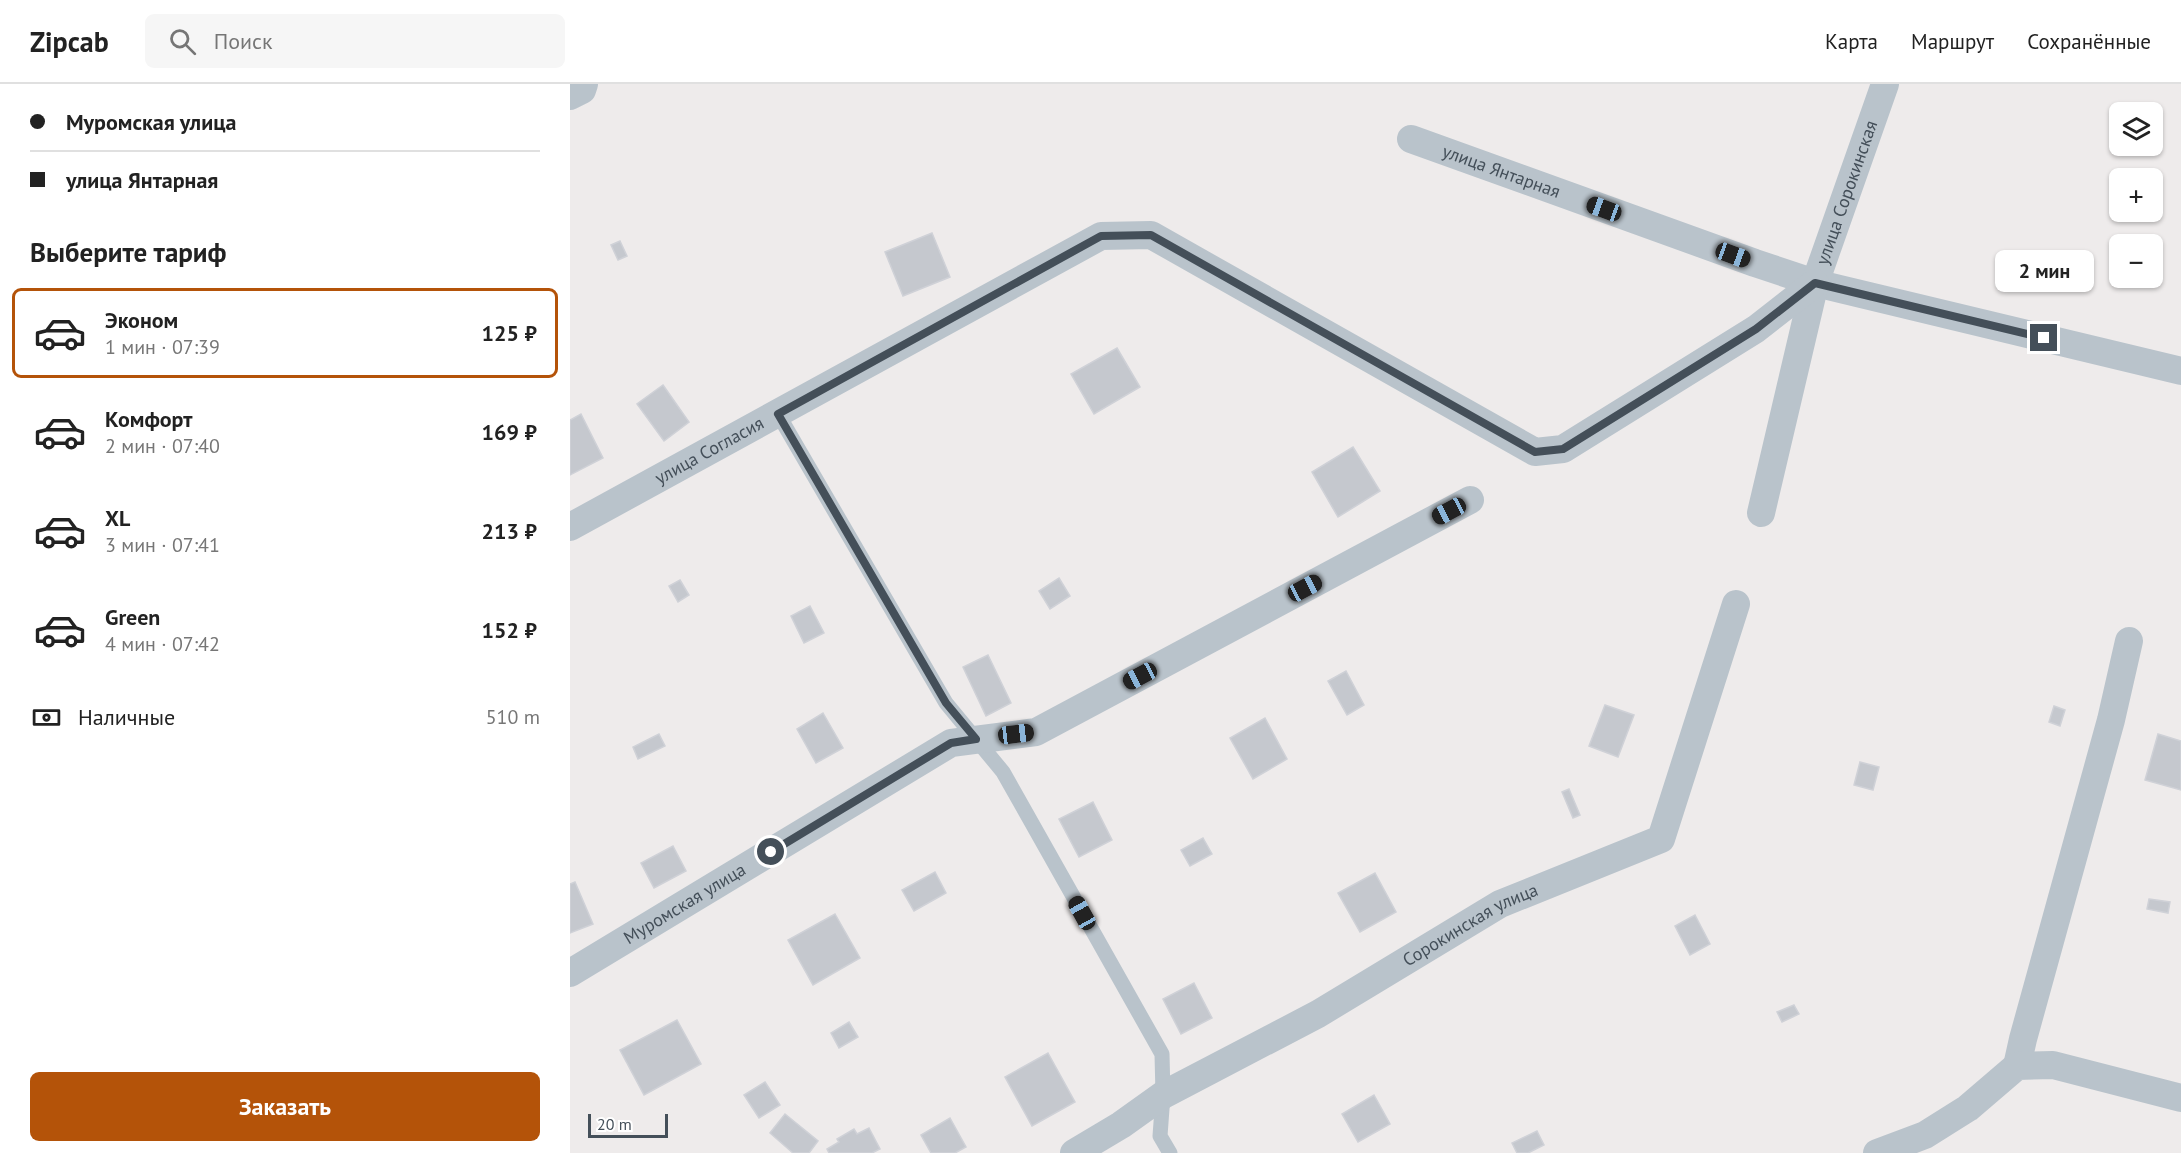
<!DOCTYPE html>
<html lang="ru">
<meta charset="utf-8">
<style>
body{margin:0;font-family:"PT Sans",sans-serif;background:#f6f6f6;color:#222;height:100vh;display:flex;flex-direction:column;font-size:22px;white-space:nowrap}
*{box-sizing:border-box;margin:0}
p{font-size:20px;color:#767676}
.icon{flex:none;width:33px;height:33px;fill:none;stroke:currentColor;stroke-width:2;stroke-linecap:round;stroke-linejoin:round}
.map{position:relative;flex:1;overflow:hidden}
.panel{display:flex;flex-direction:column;background:#fff;width:570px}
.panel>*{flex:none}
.banner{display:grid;align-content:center;height:132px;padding:0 30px;background:#fff}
.fabs{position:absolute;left:1539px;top:18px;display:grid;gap:12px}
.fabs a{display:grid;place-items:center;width:54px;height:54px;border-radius:9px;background:#fff;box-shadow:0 2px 4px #0004;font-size:30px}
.scale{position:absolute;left:18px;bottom:15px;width:80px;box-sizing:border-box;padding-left:6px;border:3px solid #444f59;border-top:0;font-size:16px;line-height:21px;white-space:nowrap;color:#444f59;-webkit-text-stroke:4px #fff;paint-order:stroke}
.end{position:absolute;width:27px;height:27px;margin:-14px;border:8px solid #444f59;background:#fff;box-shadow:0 0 0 3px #fff}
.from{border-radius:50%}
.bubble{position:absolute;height:42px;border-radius:9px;background:#fff;box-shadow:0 2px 4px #0004;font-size:20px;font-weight:700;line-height:42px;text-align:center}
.car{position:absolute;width:18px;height:36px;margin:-18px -9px;border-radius:8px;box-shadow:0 0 4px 2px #0007;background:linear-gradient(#222 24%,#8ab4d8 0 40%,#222 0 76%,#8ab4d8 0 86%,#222 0)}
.banner b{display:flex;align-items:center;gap:21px;height:57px;font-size:22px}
.banner b+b{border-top:2px solid #e0e0e0}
.banner i{width:15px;height:15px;background:#222}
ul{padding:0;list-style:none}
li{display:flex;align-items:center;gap:18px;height:90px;margin:0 12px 9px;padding:0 18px;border:3px solid transparent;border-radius:9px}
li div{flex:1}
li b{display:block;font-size:22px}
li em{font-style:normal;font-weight:700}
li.selected{border-color:#b45309}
li>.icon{width:54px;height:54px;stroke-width:1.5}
h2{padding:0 30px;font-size:27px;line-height:72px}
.pay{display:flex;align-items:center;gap:15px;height:66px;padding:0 30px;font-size:22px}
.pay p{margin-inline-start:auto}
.action{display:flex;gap:12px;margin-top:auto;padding:12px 30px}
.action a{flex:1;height:69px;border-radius:9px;background:#b45309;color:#fff;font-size:24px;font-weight:700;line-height:69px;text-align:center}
header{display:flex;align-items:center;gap:36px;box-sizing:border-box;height:84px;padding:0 30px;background:#fff;border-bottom:2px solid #e0e0e0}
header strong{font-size:28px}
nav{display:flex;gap:33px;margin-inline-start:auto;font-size:21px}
.search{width:420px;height:54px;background:#f6f6f6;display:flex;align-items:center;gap:15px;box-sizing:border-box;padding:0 21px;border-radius:9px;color:#767676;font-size:22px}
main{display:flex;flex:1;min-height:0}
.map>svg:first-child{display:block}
.building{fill:#c5c8ce;stroke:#cfd1d7;stroke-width:1.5}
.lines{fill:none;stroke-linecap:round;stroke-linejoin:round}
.lane{stroke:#b9c3cb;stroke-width:15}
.street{stroke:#b9c3cb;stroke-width:28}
.route{stroke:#444f59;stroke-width:8}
.labels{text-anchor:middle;stroke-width:6;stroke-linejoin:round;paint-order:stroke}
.street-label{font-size:18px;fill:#444f59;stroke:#fff}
</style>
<header>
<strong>Zipcab</strong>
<div class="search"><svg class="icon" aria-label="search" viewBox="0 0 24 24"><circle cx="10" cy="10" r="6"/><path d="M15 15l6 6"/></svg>Поиск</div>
<nav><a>Карта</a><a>Маршрут</a><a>Сохранённые</a></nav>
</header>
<main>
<section class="panel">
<div class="banner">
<b><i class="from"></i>Муромская улица</b>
<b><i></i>улица Янтарная</b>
</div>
<h2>Выберите тариф</h2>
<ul>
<li class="selected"><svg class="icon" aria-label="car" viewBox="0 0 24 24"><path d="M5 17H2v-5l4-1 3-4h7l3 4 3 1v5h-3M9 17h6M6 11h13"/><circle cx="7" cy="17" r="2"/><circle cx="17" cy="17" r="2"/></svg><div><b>Эконом</b><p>1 мин · 07:39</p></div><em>125 ₽</em></li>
<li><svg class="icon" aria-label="car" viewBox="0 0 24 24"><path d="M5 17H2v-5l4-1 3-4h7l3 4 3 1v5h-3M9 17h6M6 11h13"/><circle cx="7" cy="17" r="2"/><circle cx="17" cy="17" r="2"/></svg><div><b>Комфорт</b><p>2 мин · 07:40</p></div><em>169 ₽</em></li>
<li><svg class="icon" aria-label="car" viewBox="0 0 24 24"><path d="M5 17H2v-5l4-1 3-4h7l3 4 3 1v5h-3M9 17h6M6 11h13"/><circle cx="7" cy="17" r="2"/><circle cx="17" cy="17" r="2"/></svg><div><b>XL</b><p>3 мин · 07:41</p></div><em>213 ₽</em></li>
<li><svg class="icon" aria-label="car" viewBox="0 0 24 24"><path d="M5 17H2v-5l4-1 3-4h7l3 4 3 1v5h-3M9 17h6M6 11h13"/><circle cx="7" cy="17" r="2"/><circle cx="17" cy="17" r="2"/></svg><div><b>Green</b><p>4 мин · 07:42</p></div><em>152 ₽</em></li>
</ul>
<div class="pay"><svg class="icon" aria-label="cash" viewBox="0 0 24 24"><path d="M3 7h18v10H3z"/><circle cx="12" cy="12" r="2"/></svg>Наличные<p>510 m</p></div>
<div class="action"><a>Заказать</a></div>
</section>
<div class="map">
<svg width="1611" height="1069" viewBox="0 0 1611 1069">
<rect width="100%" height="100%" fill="#eeebeb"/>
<!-- building -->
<g class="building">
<polygon points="362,149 380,193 333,212 315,168"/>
<polygon points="50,157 57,172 48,176 41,161"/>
<polygon points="547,264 570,303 524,330 501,290"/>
<polygon points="93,301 119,338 94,357 67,320"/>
<polygon points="11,330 33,374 0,391 0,336"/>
<polygon points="783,363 810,407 768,433 742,388"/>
<polygon points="489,494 500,512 480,525 469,507"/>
<polygon points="110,496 119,511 108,518 99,502"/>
<polygon points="240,522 254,549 234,559 221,532"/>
<polygon points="418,571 441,619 416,632 393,583"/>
<polygon points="776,587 794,621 777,631 758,597"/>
<polygon points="1035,621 1064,631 1048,673 1019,662"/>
<polygon points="1484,622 1495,626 1490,642 1479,638"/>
<polygon points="253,629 273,664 246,679 227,645"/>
<polygon points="695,634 717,675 683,695 660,654"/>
<polygon points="89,650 95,662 68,675 63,663"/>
<polygon points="1588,650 1611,657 1611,706 1575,696"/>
<polygon points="1290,678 1309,683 1303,706 1284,701"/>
<polygon points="999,705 1010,731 1003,734 992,708"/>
<polygon points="523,718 542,756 509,773 489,735"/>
<polygon points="633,754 642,770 620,782 611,766"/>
<polygon points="103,762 116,787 84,804 71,779"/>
<polygon points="365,788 376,809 344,827 332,806"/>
<polygon points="805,789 826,828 790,848 768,809"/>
<polygon points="5,798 23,840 0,849 0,800"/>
<polygon points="1579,815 1600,818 1598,829 1577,825"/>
<polygon points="265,830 290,874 243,901 218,856"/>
<polygon points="1125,831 1140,860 1120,871 1105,842"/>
<polygon points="624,899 642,934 611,950 593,915"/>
<polygon points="1224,921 1229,930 1212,938 1207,928"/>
<polygon points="107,936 131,980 74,1011 50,966"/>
<polygon points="279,938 288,953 269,964 261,949"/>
<polygon points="478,969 505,1018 462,1042 435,993"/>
<polygon points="195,998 210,1021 189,1034 174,1011"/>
<polygon points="804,1011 820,1040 788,1058 772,1030"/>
<polygon points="215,1030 248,1057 239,1069 223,1069 200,1049"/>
<polygon points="380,1034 396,1063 385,1069 361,1069 351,1051"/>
<polygon points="299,1044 310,1065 302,1069 259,1069 257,1065 269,1058 267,1055 284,1045 287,1050"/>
<polygon points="967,1047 974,1061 958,1069 947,1069 942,1059"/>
</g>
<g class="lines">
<!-- lane -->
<polyline class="lane" points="208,330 376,619 433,688 592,970 593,1011 590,1052 600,1069"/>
<!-- street -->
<g class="street">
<polyline points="0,12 12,6 14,0"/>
<path id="s1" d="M 841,55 L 1185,179 L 1245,199 L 1611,287"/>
<path id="s2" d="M 1191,429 L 1245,199 L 1315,0"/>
<path id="s3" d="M 0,443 L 531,152 L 581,151 L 965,368 L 993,365 L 1186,245 L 1245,199"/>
<path id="s4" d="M 0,889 L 381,659 L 466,648 L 900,416"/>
<polyline points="1447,982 1453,955 1541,636 1559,557"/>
<path id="s5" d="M 504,1069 L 551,1041 L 593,1011 L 748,930 L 930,820 L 1091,755 L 1166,520"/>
<polyline points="1307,1069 1355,1051 1398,1024 1447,982 1483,981 1611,1014"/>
</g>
</g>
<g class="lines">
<!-- route -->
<polyline class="route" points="201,768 381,659 406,655 376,619 208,330 531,152 581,151 965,368 993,365 1186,245 1245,199 1474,254"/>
</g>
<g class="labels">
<!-- street labels -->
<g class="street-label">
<text dy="6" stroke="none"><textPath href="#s1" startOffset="96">улица Янтарная</textPath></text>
<text dy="6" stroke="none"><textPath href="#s2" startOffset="332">улица Сорокинская</textPath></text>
<text dy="6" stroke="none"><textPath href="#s3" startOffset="159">улица Согласия</textPath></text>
<text dy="6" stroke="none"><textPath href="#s4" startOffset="134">Муромская улица</textPath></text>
<text dy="6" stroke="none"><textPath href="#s5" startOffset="458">Сорокинская улица</textPath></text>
</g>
</g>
</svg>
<div class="fabs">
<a><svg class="icon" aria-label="layers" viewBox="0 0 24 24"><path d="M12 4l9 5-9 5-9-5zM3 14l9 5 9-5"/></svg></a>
<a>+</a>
<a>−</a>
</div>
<div class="scale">20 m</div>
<i class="end from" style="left:201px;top:768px"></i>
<i class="end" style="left:1474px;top:254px"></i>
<div class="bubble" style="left:1425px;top:166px;width:99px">2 мин</div>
<i class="car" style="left:1034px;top:125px;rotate:290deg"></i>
<i class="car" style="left:1163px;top:171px;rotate:110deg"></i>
<i class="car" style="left:879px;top:427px;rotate:242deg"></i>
<i class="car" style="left:735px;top:504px;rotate:62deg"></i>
<i class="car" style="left:570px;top:592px;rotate:242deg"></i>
<i class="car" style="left:446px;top:650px;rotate:83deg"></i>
<i class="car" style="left:512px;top:829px;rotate:331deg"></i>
</div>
</main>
